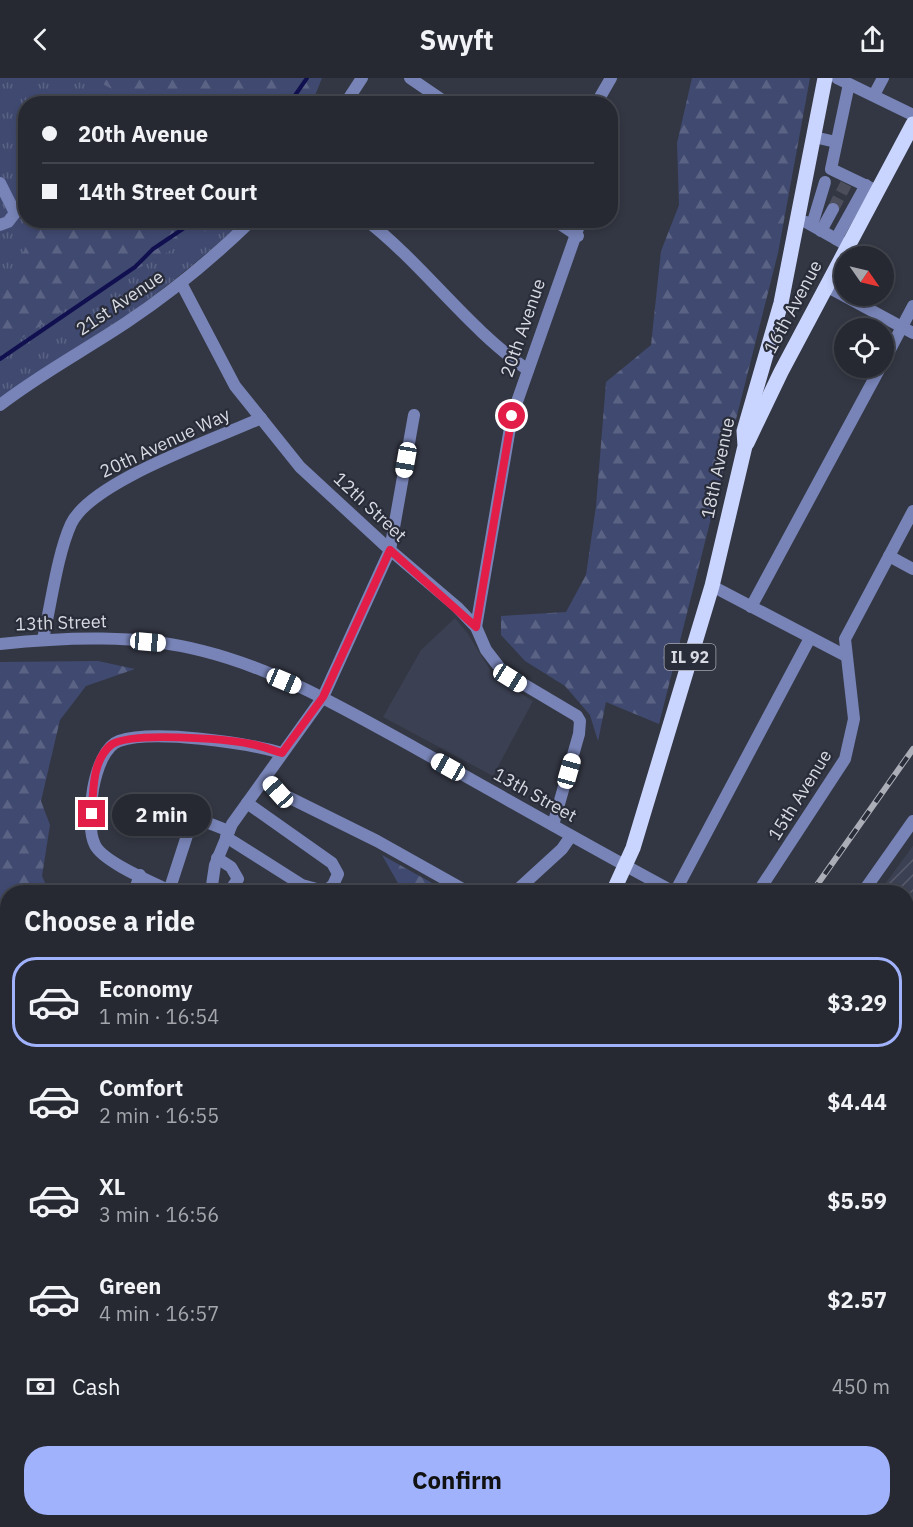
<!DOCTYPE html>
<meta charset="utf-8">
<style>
body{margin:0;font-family:"IBM Plex Sans",sans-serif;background:#2e313a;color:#f1f3f6;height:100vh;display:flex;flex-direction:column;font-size:22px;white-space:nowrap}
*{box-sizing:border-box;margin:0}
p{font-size:20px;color:#a4a6ac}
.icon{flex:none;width:33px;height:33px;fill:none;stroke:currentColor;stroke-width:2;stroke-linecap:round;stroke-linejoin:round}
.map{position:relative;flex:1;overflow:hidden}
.panel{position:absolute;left:0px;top:807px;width:914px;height:642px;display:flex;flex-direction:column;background:#262932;border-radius:24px 24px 0 0;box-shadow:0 3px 9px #0003,0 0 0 2px #42454d}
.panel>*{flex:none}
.top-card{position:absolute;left:18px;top:18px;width:600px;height:132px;border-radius:24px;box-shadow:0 3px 9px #0003,0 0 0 2px #42454d;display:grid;align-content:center;height:132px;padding:0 24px;background:#262932}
.needle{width:39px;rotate:124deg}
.buttons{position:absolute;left:834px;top:168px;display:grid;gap:12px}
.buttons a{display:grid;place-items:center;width:60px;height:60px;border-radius:50%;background:#262932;box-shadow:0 3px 9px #0003,0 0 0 2px #42454d;font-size:30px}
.end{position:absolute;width:27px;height:27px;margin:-14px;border:8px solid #e11d48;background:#fff;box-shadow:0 0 0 3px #fff}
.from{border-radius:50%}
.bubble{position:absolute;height:42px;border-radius:21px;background:#262932;box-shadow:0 3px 9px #0003,0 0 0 2px #42454d;font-size:20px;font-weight:700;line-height:42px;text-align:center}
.car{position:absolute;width:18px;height:36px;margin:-18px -9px;border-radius:8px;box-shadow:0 0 4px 2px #0007;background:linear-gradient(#fff 24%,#345 0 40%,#fff 0 76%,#345 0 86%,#fff 0)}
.top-card b{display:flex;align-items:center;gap:21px;height:57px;font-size:22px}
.top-card b+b{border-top:2px solid #42454d}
.top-card i{width:15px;height:15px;background:#f1f3f6}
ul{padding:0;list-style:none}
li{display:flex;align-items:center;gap:18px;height:90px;margin:0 12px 9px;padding:0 12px;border:3px solid transparent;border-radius:24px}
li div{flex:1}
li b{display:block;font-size:22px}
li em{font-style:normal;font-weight:700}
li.active{border-color:#a1b2fd}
li>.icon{width:54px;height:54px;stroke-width:1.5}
h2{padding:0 24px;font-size:27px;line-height:72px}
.pay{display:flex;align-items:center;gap:15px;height:66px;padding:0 24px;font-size:22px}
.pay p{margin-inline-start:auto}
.cta{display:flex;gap:12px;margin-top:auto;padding:12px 24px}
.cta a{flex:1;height:69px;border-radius:24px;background:#a1b2fd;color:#111;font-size:24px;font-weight:700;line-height:69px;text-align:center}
header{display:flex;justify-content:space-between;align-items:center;height:78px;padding:0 24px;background:#262932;font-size:27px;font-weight:700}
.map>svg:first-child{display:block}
.built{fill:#3b4052}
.industrial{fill:url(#industrial-furrows)}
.grass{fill:url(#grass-tufts)}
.forest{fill:url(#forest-firs)}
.park{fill:#404970}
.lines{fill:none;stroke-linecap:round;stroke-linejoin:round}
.stream{stroke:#100f4f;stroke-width:4}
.minor-tunnel{stroke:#4c4f5b;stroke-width:12;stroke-dasharray:12 6;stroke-linecap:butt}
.minor{stroke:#7884b7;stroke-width:12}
.major{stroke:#cad5ff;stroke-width:15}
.rail-casing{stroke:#acaeb7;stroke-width:6}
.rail{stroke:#292c39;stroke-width:4;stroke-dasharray:11;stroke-linecap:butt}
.route{stroke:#e11d48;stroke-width:8}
.labels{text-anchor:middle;stroke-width:4.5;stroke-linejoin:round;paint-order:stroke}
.shield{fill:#292c39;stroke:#a4a6af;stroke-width:1.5}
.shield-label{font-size:16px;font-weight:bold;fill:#d8dae2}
.street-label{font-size:18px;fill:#d8dae2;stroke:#292c39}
</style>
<header><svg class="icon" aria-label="back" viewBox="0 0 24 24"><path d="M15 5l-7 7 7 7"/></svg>Swyft<svg class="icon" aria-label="share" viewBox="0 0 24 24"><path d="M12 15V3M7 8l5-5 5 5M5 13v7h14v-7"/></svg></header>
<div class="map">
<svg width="913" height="1449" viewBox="0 0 913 1449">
<defs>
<pattern id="industrial-furrows" width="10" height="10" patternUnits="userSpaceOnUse" patternTransform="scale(1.5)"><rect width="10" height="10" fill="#3b4052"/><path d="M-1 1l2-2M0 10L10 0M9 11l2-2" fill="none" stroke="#575b6b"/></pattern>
<pattern id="grass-tufts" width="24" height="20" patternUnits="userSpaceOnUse" patternTransform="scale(1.5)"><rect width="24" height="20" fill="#404970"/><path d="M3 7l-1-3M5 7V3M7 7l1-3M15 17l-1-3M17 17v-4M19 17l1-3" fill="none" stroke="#5b6384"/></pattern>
<pattern id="forest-firs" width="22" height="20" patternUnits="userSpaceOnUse" patternTransform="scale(1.5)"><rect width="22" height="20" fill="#404970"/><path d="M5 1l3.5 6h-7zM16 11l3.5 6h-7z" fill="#5b6384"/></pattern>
</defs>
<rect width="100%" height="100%" fill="#333743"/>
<!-- built -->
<polygon class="built" points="455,540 468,556 494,598 533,623 493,698 383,639 421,572"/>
<!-- industrial -->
<g class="industrial">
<polygon points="913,768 913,924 906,921 906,814 879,814"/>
<polygon points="906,958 913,961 913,1449 474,1449 463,1442 906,1442"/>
</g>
<!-- grass -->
<path class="grass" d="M 0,0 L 224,0 L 259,25 L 26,26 L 26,142 L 244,143 C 207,175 170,207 130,235 C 86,264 41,290 0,322 Z"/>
<!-- forest -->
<g class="forest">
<polygon points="92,0 322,0 312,25 137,25"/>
<polygon points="692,0 810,0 778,175 659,646 606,624 598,663 590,637 565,608 525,583 501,557 501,538 566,534 586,497 596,428 606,304 651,267 661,173 679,127 677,65"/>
<polygon points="39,142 215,142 215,143 204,154 71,227 0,275 0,222"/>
<polygon points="98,583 135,591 86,608 60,642 41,723 50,747 42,798 49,814 8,814 7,900 0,882 0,584"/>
<polygon points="382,777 448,814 403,814"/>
<polygon points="7,1199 7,1326 0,1330 0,1205"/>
</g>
<!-- park -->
<polygon class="park" points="0,975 8,989 8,1230 3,1235 0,1233"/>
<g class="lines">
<!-- stream -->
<g class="stream">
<polyline points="289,26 307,0"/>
<polyline points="0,281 135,189 153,171 196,142"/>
<polyline points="0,1076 8,1084"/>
</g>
<!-- minor-tunnel -->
<polyline class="minor-tunnel" points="833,131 846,106"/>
<!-- minor -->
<g class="minor">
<polyline points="410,0 448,26"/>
<polyline points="837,0 913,37"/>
<polyline points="849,6 831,91 877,113"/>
<polyline points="874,17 883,0"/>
<polyline points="345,26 362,0"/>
<polyline points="596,26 611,0"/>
<polyline points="814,59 836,64"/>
<polyline points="0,105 15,135 8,144 0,147"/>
<path d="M 366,142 C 424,187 467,250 528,292"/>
<polyline points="554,142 578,158"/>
<polyline points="806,144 836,161"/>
<polyline points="812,147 825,104"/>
<polyline points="821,153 833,131"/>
<polyline points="848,168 836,161 866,107"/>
<polyline points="181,205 235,308 300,389 390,472 457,529 476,549 486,572 503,594 577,638 580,643 579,656 553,747"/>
<polyline points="826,208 913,255"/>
<polyline points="884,283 913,228"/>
<path d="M 0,327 C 40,296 85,272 127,244 C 172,214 213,180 252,142"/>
<polyline points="889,478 913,491"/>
<polyline points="712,508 846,578"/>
<polyline points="751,529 880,290"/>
<polyline points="476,549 512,338 581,142"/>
<path d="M 43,561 C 51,527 57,477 71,446 C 91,403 216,361 261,340"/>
<path d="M 0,566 C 66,559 138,556 203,573 C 279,592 348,633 417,671 C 503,719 588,768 674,814"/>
<polyline points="265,700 278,714 377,763 468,814"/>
<polyline points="226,759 302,807 320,812 328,811 333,807 338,796 332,785 247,725"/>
<polyline points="217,780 231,789 238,801 229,814"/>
<polyline points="169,813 193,739 229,753"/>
<polyline points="134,814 140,797"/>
<path d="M 172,814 C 154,805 103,784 95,767 C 84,746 93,672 119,663 C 154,651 247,665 282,675"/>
<polyline points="211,814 215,787 232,746 323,619 390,472 414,337"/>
<polyline points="515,814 562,771 571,758"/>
<polyline points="675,814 810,560"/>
<polyline points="758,814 845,681 854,641 845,561 913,433"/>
<polyline points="863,814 913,743"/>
<polyline points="906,936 913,940"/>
<polyline points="0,952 8,967"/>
<polyline points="259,1442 270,1449"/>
<polyline points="444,1442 455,1449"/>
<polyline points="62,1449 69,1442"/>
<polyline points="233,1449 242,1442"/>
</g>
<!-- major -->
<g class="major">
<polyline points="747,365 781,294 913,46"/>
<polyline points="613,814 633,770 712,508 745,368 744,353 781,225 825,0"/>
<polyline points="0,1391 8,1383"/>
</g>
<defs>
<g id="rail">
<polyline points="812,814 913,671"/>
<polyline points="194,1449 203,1442"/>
</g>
</defs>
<!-- rail casing -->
<use href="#rail" class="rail-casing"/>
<!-- rail -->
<use href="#rail" class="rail"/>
</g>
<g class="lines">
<!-- route -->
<path class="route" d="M 92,736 C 93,715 92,682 111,667 C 130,653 226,661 251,666 C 262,668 272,672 282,675 L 323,619 L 390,472 L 476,549 L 512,338"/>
</g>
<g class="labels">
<!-- shield labels -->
<rect class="shield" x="664.5" y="566" width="51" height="26" rx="4.5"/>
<g class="shield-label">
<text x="690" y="585">IL 92</text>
</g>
<!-- street labels -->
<g class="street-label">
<text transform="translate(120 225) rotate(-34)" y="6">21st Avenue</text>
<text transform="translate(793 229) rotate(-62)" y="6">16th Avenue</text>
<text transform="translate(523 250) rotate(-71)" y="6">20th Avenue</text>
<text transform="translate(165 365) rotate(-25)" y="6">20th Avenue Way</text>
<text transform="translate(718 390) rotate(-78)" y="6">18th Avenue</text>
<text transform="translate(370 429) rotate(43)" y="6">12th Street</text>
<text transform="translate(61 545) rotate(-2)" y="6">13th Street</text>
<text transform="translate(535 717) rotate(29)" y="6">13th Street</text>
<text transform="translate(800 717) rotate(-58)" y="6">15th Avenue</text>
</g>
</g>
</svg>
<div class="buttons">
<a><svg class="needle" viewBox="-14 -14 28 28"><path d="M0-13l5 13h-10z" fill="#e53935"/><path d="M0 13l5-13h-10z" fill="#a4a6ac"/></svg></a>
<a><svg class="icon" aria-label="locate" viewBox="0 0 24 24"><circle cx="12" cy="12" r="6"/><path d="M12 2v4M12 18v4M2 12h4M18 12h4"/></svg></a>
</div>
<i class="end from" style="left:512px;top:338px"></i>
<i class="end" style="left:92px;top:736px"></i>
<div class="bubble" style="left:112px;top:716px;width:99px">2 min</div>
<i class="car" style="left:406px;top:382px;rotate:190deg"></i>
<i class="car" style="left:148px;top:564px;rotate:95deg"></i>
<i class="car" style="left:510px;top:600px;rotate:122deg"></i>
<i class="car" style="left:284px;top:603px;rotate:113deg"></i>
<i class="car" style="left:448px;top:689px;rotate:299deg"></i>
<i class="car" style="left:569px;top:693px;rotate:16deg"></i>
<i class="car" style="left:278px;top:714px;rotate:318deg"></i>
<div class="top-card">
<b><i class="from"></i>20th Avenue</b>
<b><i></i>14th Street Court</b>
</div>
<section class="panel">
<h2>Choose a ride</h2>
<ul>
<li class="active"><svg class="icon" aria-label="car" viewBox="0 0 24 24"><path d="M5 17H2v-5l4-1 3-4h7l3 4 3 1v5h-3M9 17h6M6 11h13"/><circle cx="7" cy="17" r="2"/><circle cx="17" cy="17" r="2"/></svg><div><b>Economy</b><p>1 min · 16:54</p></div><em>$3.29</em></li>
<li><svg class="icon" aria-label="car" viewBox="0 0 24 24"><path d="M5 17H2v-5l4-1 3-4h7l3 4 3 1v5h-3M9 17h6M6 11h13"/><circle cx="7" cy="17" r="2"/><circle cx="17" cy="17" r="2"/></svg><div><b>Comfort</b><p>2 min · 16:55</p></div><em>$4.44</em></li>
<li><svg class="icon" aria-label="car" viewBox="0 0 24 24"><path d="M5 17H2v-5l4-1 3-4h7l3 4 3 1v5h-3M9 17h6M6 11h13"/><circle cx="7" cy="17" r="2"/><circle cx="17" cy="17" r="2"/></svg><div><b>XL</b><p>3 min · 16:56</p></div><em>$5.59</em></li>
<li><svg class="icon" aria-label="car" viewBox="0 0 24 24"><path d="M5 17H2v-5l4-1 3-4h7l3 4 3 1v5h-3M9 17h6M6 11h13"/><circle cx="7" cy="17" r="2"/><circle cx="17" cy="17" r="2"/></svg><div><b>Green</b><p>4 min · 16:57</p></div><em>$2.57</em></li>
</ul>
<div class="pay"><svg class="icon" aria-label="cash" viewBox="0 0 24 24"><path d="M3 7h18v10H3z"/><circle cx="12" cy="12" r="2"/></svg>Cash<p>450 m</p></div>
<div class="cta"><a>Confirm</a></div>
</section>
</div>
